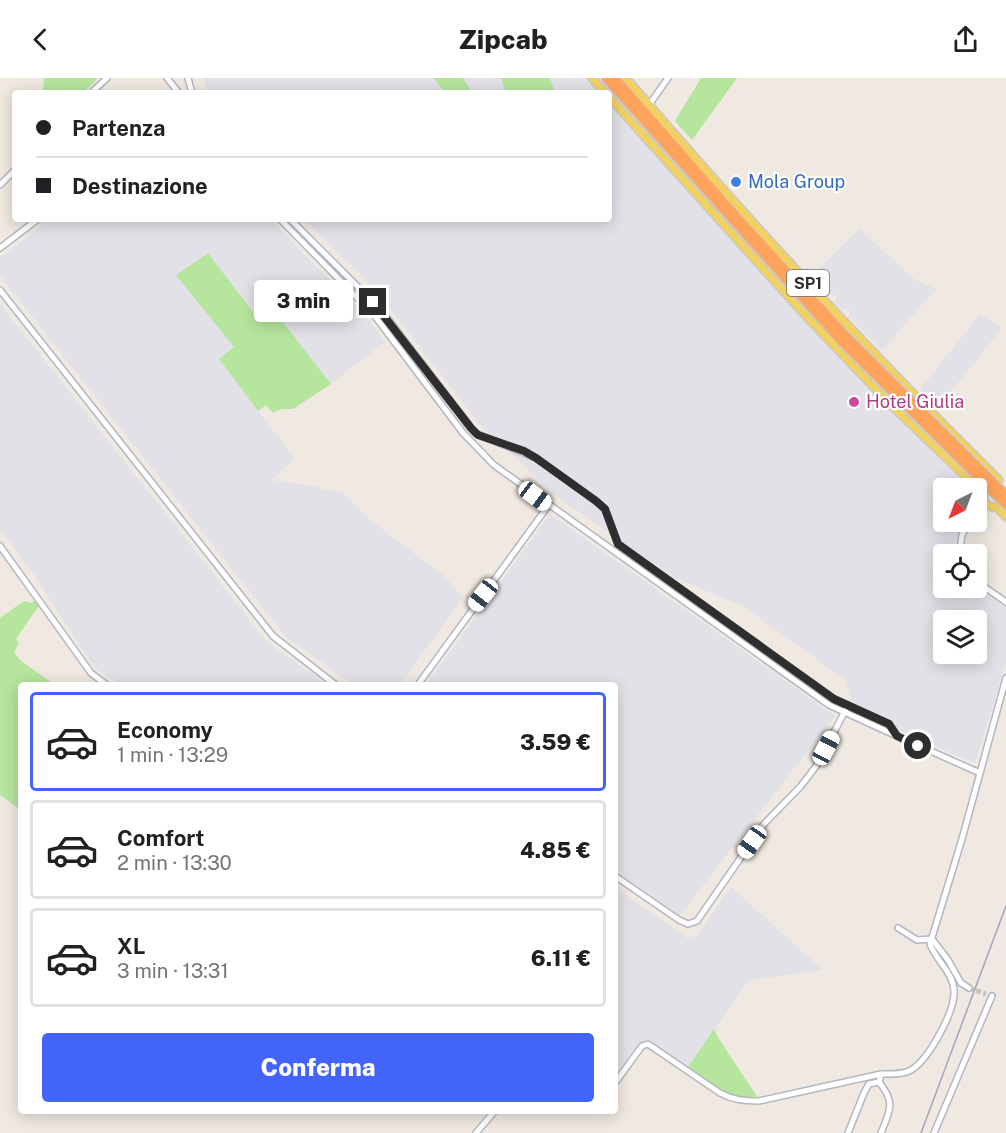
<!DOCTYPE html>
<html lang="it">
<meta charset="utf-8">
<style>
body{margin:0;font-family:"Public Sans",sans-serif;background:#f2f2f2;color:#202124;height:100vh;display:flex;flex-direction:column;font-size:22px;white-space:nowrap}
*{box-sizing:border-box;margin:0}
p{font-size:20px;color:#757577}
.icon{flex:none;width:33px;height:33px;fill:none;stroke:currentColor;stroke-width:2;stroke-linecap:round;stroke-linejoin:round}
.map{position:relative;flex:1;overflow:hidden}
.drawer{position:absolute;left:18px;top:604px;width:600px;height:432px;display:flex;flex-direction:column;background:#fff;border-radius:6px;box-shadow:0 3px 15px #0003}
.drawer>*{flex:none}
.hud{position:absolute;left:12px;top:12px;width:600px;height:132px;border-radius:6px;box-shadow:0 3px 15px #0003;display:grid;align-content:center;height:132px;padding:0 24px;background:#fff}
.needle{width:39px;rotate:222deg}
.controls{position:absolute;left:933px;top:400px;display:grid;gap:12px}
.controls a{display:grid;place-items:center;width:54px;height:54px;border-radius:6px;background:#fff;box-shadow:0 3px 15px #0003;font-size:30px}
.end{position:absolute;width:27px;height:27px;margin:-14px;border:8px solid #2e2e2e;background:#fff;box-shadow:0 0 0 3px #fff}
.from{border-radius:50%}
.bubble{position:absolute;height:42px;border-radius:6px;background:#fff;box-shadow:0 3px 15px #0003;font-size:20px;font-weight:800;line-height:42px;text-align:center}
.car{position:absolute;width:18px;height:36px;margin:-18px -9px;border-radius:8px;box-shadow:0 0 4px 2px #0007;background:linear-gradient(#fff 24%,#345 0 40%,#fff 0 76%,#345 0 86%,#fff 0)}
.hud b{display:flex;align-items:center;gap:21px;height:57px;font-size:22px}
.hud b+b{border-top:2px solid #e0e0e0}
.hud i{width:15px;height:15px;background:#202124}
ul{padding:10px 0 0;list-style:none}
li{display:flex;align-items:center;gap:18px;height:99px;margin:0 12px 9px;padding:0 12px;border:3px solid #e0e0e0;border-radius:6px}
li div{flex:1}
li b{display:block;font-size:22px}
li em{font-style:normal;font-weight:800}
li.on{border-color:#4264fb}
li>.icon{width:54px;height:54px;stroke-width:1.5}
.action{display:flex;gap:12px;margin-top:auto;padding:12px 24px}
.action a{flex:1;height:69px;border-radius:6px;background:#4264fb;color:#fff;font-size:24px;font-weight:800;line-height:69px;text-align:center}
header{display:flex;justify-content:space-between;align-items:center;height:78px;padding:0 24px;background:#fff;font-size:27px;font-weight:800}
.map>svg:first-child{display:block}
.industrial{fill:#e3e1e8;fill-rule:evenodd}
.green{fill:#b6e59e}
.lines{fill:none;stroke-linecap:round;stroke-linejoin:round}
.minor-tunnel{stroke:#c8c4bd;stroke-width:5;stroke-dasharray:5 2.5;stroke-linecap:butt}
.minor-casing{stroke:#b4b7c1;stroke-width:8}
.major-casing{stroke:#c9c9c9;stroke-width:10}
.highway-casing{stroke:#c9c9c9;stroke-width:11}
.minor{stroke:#fff;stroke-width:5}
.major{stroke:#f2d163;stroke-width:7}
.highway{stroke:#ffa35c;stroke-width:8}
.rail{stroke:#a3a6b8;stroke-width:1.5}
.highway-bridge-casing{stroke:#c9c9c9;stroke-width:11;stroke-linecap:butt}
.highway-bridge{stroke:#ffa35c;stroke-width:8}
.route{stroke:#2e2e2e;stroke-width:8}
.shop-dot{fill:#3f7fe0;stroke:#fff;stroke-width:2}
.hotel-dot{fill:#d1479c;stroke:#fff;stroke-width:2}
.labels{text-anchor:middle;stroke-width:4.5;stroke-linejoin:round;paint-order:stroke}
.shield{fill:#fff;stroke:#6d6d6d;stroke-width:1.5}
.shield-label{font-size:16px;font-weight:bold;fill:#2e2e2e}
.shop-label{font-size:18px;fill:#366cbe;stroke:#fff;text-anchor:start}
.hotel-label{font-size:18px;fill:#b23c85;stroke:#fff;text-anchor:start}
</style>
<header><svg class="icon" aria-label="back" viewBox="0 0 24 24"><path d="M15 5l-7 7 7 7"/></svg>Zipcab<svg class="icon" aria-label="share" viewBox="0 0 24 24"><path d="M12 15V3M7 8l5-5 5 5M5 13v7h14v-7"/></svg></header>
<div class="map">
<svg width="1006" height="1055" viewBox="0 0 1006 1055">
<rect width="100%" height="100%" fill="#efe9e1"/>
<!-- industrial -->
<g class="industrial">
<polygon points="204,0 434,0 445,15 207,15"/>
<polygon points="463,0 501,0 506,15 473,15"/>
<polygon points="550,0 584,0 598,15 555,15"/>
<path d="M 609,26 L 816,256 L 970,411 L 944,411 L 944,444 L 963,444 L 954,466 L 954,477 L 944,477 L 944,510 L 976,510 L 977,507 L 1006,529 L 1006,585 L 975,685 L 897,652 L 891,643 L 853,626 L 846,602 L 743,528 L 675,500 L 556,418 L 480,347 L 375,211 L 304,141 L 609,141 ZM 944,543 L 976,543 L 976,576 L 944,576 Z"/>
<polygon points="50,141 270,141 368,241 385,264 331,306 270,229 258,239 208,175 177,197 234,269 219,281 295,381 271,402 321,409 321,411 342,414 369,441 444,498 463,519 400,607 354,607 286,559 0,198 0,180"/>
<polygon points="859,151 914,201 936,211 883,271 881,271 848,238 850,234 848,230 842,232 835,225 837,219 834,216 830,218 812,198"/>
<polygon points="0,226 267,564 327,607 122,607 94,590 35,498 0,451"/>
<polygon points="980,236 1002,250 938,330 920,312"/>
<polygon points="550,436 835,638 680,837 615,793 615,608 426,607"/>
<polygon points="615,809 687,860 698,857 731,809 823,892 749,902 688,989 649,962 644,962 615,1002"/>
</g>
<!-- green -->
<g class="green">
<polygon points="44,0 98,0 83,15 43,15"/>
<polygon points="434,0 463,0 473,15 445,15"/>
<polygon points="501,0 550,0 555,15 506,15"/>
<polygon points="701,0 737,0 692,62 675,43"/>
<polygon points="208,175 257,239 271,229 331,306 293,331 282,331 273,335 266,327 258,333 219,281 234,269 176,197"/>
<polygon points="36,522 40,526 16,561 19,564 14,574 20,582 55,607 21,608 21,732 0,717 0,540 24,523 31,525"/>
<path d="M 714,951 L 719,961 L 758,1020 C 730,1024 709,1004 688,989 Z"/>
</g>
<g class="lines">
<!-- minor-tunnel -->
<polyline class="minor-tunnel" points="969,910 986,916"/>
<defs>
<g id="minor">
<polyline points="167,0 179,15"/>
<polyline points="188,0 192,15"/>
<polyline points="91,15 107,0"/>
<polyline points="649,27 668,0"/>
<polyline points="0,107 15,92"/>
<polyline points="280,141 374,237 463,355 494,387 829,627 897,658 889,646 834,621 618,466 605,431 596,423 536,380 475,355 381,232 290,141"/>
<polyline points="0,170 38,141"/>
<polyline points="0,212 273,558 337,608"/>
<polyline points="976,435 986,426"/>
<polyline points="0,468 91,595 108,608"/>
<polyline points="959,477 962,457 969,444"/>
<polyline points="976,503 1006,524"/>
<polyline points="417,608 548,428"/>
<polyline points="897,658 980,695"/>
<polyline points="615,798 679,842 688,846 697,843 764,746 801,708 817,687 848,627"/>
<polyline points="898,850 917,862 932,861 948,882 961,905 969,910"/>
<path d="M 879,1004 C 896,1025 890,1032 881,1055"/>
<path d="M 615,1005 L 642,968 L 648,966 L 720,1015 C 733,1022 744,1023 759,1023 L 881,996 C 890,996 900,997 909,993 C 927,985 954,935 954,915 C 955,896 936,883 930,866 L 962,761 L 1006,600"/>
<polyline points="476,1055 494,1034"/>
<polyline points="848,1055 864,1015 869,1006 879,1004 881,996"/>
<polyline points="934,1055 992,918"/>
</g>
<g id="major">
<polyline points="592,0 605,15"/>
<path d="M 626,0 C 745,139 869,274 999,402"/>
<polyline points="609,19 805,237 891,327 984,416"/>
<path d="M 985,413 C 981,424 989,432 1000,428"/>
<polyline points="997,429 1006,439"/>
</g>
<g id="highway">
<polyline points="606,0 842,264"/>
<polyline points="615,0 736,138 847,259"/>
</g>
</defs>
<!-- minor casing -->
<use href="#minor" class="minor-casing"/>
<!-- major casing -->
<use href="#major" class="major-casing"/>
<!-- highway casing -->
<use href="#highway" class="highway-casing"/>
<!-- minor -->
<use href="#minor" class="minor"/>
<!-- major -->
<use href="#major" class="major"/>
<!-- highway -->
<use href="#highway" class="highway"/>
<!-- rail -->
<polyline class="rail" points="921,1055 1006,828"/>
<defs>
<g id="highway-bridge">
<polyline points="847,259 1006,417"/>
<polyline points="842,264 1006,427"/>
</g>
</defs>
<!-- highway-bridge casing -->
<use href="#highway-bridge" class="highway-bridge-casing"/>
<!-- highway-bridge -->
<use href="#highway-bridge" class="highway-bridge"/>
</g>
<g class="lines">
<!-- route -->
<polyline class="route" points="373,224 471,350 478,357 524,373 536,380 596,423 605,431 618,466 834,621 889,646 897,658 918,668"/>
</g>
<!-- markers -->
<circle class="shop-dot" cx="736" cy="104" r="6"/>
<circle class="hotel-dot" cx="854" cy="324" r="6"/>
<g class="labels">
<!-- shield labels -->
<rect class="shield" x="787" y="192" width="42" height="26" rx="4.5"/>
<g class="shield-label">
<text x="808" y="211">SP1</text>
</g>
<!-- shop labels -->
<g class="shop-label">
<text x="748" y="110">Mola Group</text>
</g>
<!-- hotel labels -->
<g class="hotel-label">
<text x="866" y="330">Hotel Giulia</text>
</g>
</g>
</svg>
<div class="controls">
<a><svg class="needle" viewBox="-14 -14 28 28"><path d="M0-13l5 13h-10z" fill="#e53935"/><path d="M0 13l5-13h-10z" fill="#757577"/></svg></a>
<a><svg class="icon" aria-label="locate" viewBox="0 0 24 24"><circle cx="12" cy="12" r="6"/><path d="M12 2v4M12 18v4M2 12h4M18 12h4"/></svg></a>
<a><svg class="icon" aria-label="layers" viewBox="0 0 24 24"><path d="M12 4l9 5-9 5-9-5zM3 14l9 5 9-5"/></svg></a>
</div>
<i class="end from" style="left:918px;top:668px"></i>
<i class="end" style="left:373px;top:224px"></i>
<div class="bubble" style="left:254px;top:202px;width:99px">3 min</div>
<i class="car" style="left:535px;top:418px;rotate:127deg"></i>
<i class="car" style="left:483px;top:517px;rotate:218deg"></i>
<i class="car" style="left:826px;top:670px;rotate:28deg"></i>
<i class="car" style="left:752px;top:764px;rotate:215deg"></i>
<div class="hud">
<b><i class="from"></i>Partenza</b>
<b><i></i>Destinazione</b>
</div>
<section class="drawer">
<ul>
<li class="on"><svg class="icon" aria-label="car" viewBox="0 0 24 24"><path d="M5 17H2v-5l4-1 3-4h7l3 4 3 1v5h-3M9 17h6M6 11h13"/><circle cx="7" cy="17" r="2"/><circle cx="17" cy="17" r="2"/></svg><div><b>Economy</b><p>1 min · 13:29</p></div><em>3.59 €</em></li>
<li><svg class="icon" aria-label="car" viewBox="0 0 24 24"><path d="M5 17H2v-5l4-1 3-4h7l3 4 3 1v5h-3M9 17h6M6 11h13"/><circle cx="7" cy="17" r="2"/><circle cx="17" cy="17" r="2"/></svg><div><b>Comfort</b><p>2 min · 13:30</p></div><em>4.85 €</em></li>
<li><svg class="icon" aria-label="car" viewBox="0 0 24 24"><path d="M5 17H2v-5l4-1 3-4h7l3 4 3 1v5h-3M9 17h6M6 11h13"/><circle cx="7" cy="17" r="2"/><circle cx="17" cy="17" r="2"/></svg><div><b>XL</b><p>3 min · 13:31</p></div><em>6.11 €</em></li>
</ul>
<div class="action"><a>Conferma</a></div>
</section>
</div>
